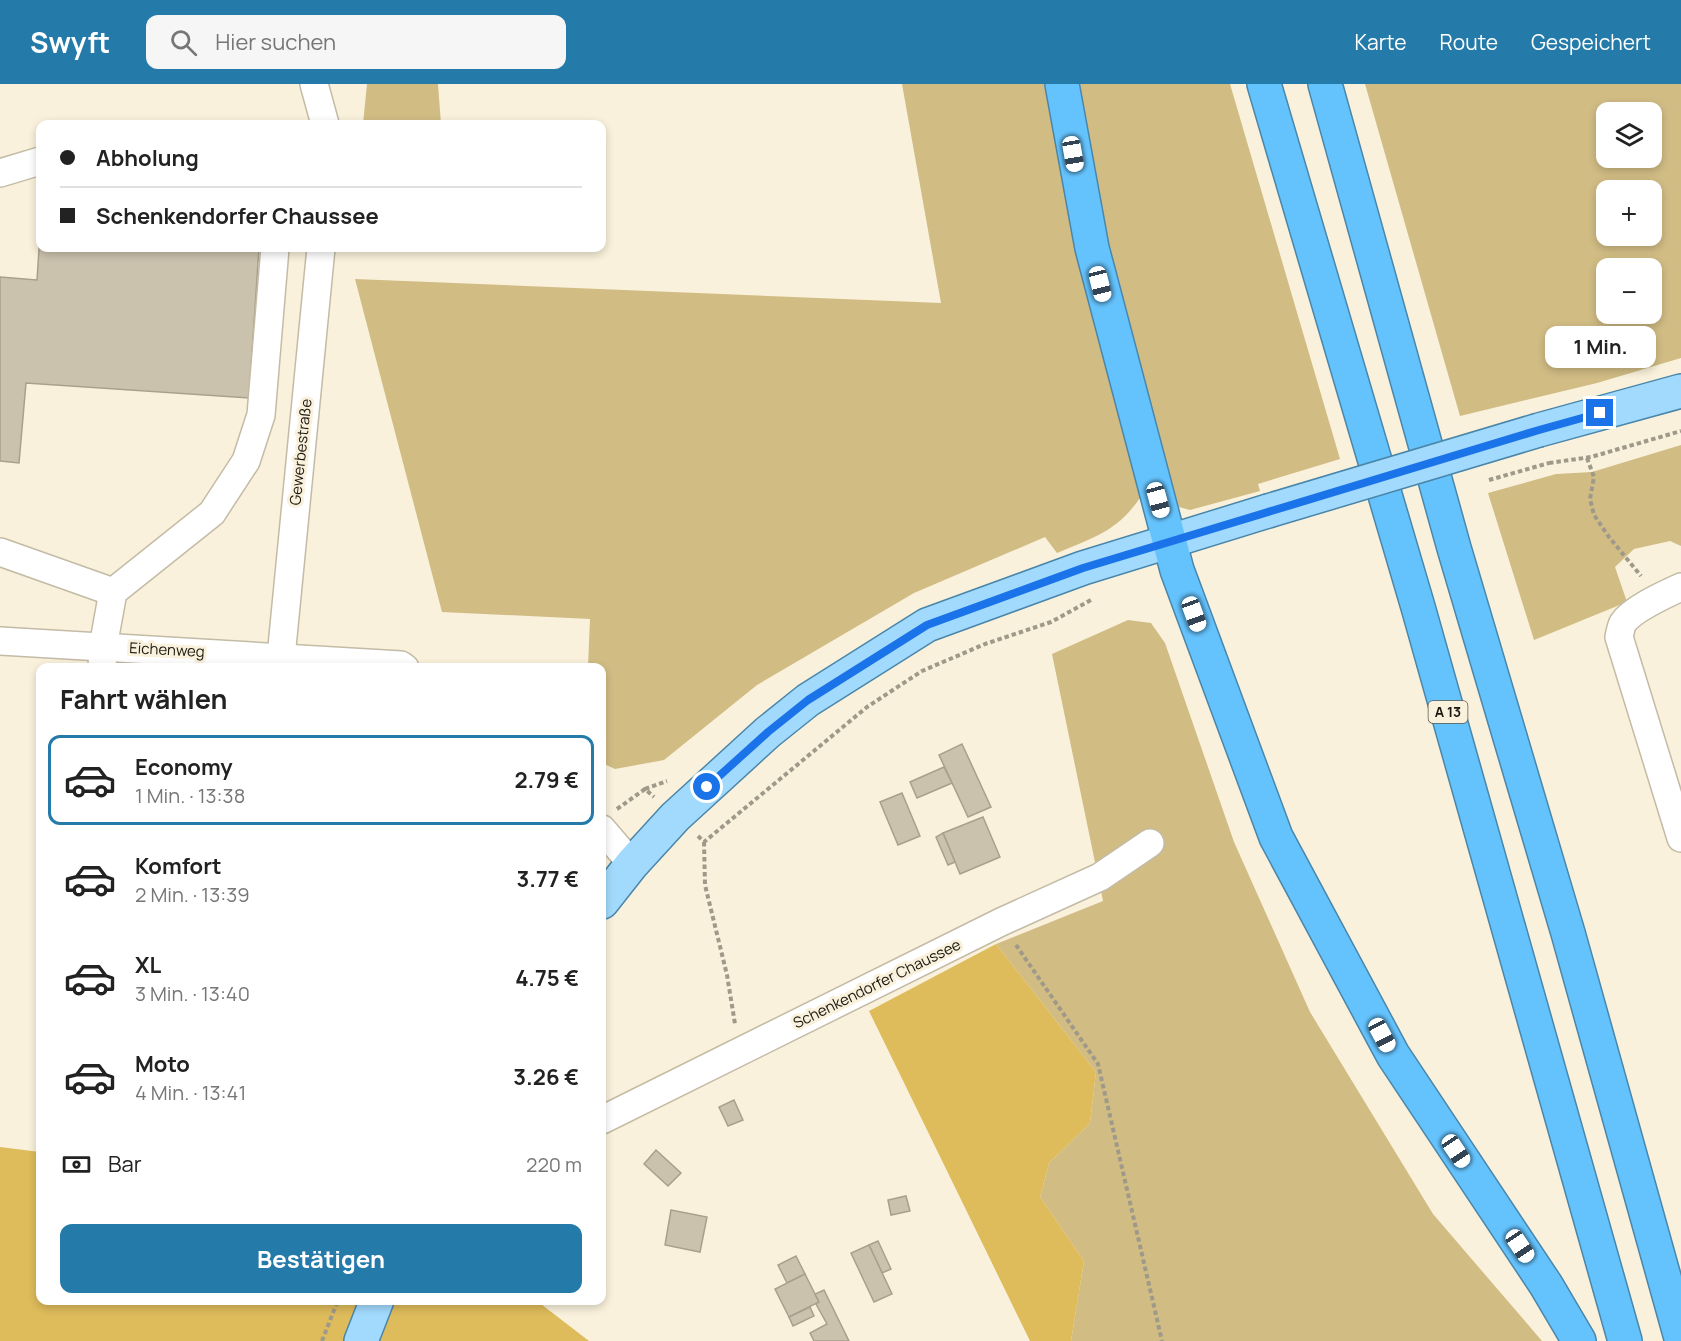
<!DOCTYPE html>
<html lang="de">
<meta charset="utf-8">
<style>
body{margin:0;font-family:Manrope,sans-serif;background:#f6f6f6;color:#222;height:100vh;display:flex;flex-direction:column;font-size:22px;white-space:nowrap}
*{box-sizing:border-box;margin:0}
p{font-size:20px;color:#767676}
.icon{flex:none;width:33px;height:33px;fill:none;stroke:currentColor;stroke-width:2;stroke-linecap:round;stroke-linejoin:round}
.map{position:relative;flex:1;overflow:hidden}
.panel{position:absolute;left:36px;top:579px;width:570px;height:642px;display:flex;flex-direction:column;background:#fff;border-radius:12px;box-shadow:0 3px 9px #0003}
.panel>*{flex:none}
.guide{position:absolute;left:36px;top:36px;width:570px;height:132px;border-radius:12px;box-shadow:0 3px 9px #0003;display:grid;align-content:center;height:132px;padding:0 24px;background:#fff}
.tools{position:absolute;left:1596px;top:18px;display:grid;gap:12px}
.tools a{display:grid;place-items:center;width:66px;height:66px;border-radius:12px;background:#fff;box-shadow:0 3px 9px #0003;font-size:30px}
.end{position:absolute;width:27px;height:27px;margin:-14px;border:8px solid #1a73e8;background:#fff;box-shadow:0 0 0 3px #fff}
.from{border-radius:50%}
.bubble{position:absolute;height:42px;border-radius:12px;background:#fff;box-shadow:0 3px 9px #0003;font-size:20px;font-weight:700;line-height:42px;text-align:center}
.car{position:absolute;width:18px;height:36px;margin:-18px -9px;border-radius:8px;box-shadow:0 0 4px 2px #0007;background:linear-gradient(#fff 24%,#345 0 40%,#fff 0 76%,#345 0 86%,#fff 0)}
.guide b{display:flex;align-items:center;gap:21px;height:57px;font-size:22px}
.guide b+b{border-top:2px solid #e0e0e0}
.guide i{width:15px;height:15px;background:#222}
ul{padding:0;list-style:none}
li{display:flex;align-items:center;gap:18px;height:90px;margin:0 12px 9px;padding:0 12px;border:3px solid transparent;border-radius:12px}
li div{flex:1}
li b{display:block;font-size:22px}
li em{font-style:normal;font-weight:700}
li.selected{border-color:#247aa9}
li>.icon{width:54px;height:54px;stroke-width:1.5}
h2{padding:0 24px;font-size:27px;line-height:72px}
.pay{display:flex;align-items:center;gap:15px;height:66px;padding:0 24px;font-size:22px}
.pay p{margin-inline-start:auto}
.primary-button{display:flex;gap:12px;margin-top:auto;padding:12px 24px}
.primary-button a{flex:1;height:69px;border-radius:12px;background:#247aa9;color:#fff;font-size:24px;font-weight:700;line-height:69px;text-align:center}
header{display:flex;align-items:center;gap:36px;box-sizing:border-box;height:84px;padding:0 30px;background:#247aa9;color:#fff}
header strong{font-size:28px}
nav{display:flex;gap:33px;margin-inline-start:auto;font-size:21px}
.search{width:420px;height:54px;background:#f6f6f6;display:flex;align-items:center;gap:15px;box-sizing:border-box;padding:0 21px;border-radius:12px;color:#767676;font-size:22px}
.map>svg:first-child{display:block}
.green{fill:#d1bc84;fill-rule:evenodd}
.forest{fill:#debb5b}
.building{fill:#cbc2ad;stroke:#a8a08c;stroke-width:1.5}
.lines{fill:none;stroke-linecap:round;stroke-linejoin:round}
.minor-casing{stroke:#c3bba6;stroke-width:30}
.major-casing{stroke:#4a86aa;stroke-width:36}
.highway-casing{stroke:#4a86aa;stroke-width:36}
.path{stroke:#9f9989;stroke-width:4;stroke-dasharray:4.5 3;stroke-linecap:butt}
.minor{stroke:#fff;stroke-width:27}
.major{stroke:#a2dafd;stroke-width:33}
.highway{stroke:#64c2fc;stroke-width:33}
.major-bridge-casing{stroke:#4a86aa;stroke-width:36;stroke-linecap:butt}
.path-bridge{stroke:#9f9989;stroke-width:4;stroke-dasharray:4.5 3;stroke-linecap:butt}
.major-bridge{stroke:#a2dafd;stroke-width:33}
.route{stroke:#1a73e8;stroke-width:8}
.labels{text-anchor:middle;stroke-width:6;stroke-linejoin:round;paint-order:stroke}
.shield{fill:#f9f1db;stroke:#5e594e;stroke-width:1.5}
.shield-label{font-size:14px;font-weight:bold;fill:#1b1811}
.street-label{font-size:15px;fill:#1b1811;stroke:#f9f1db}
</style>
<header>
<strong>Swyft</strong>
<div class="search"><svg class="icon" aria-label="search" viewBox="0 0 24 24"><circle cx="10" cy="10" r="6"/><path d="M15 15l6 6"/></svg>Hier suchen</div>
<nav><a>Karte</a><a>Route</a><a>Gespeichert</a></nav>
</header>
<div class="map">
<svg width="1681" height="1257" viewBox="0 0 1681 1257">
<rect width="100%" height="100%" fill="#f9f1db"/>
<!-- green -->
<g class="green">
<polygon points="367,0 438,0 441,40 363,40"/>
<path d="M 902,0 L 1051,0 L 1144,408 C 1119,447 1097,452 1057,469 L 1045,453 L 914,509 L 757,601 L 664,676 L 615,685 L 602,679 L 602,584 L 588,583 L 590,535 L 442,528 L 355,195 L 941,219 Z"/>
<polygon points="1078,0 1230,0 1340,375 1258,400 1260,407 1190,426 1179,423 1122,229 1101,145"/>
<path d="M 1365,0 L 1681,0 L 1681,274 L 1597,299 L 1460,332 ZM 1652,28 L 1652,74 L 1606,74 L 1606,28 ZM 1606,106 L 1652,106 L 1652,152 L 1606,152 ZM 1652,184 L 1652,230 L 1606,230 L 1606,184 Z"/>
<polygon points="1681,361 1681,462 1670,457 1634,465 1615,483 1627,518 1534,556 1488,409 1556,390 1592,388"/>
<polygon points="1128,536 1151,539 1165,559 1234,758 1310,928 1433,1130 1542,1257 1071,1257 1084,1177 1040,1113 1049,1079 1090,1039 1096,988 996,860 1103,817 1052,570"/>
</g>
<!-- forest -->
<g class="forest">
<polygon points="996,860 1096,988 1090,1039 1049,1079 1040,1113 1084,1177 1071,1257 1030,1257 869,927"/>
<polygon points="0,1063 40,1068 40,1216 537,1217 589,1257 0,1257"/>
</g>
<!-- building -->
<g class="building">
<polygon points="40,150 40,164 259,164 249,314 26,299 19,379 0,377 0,193 37,196"/>
<polygon points="962,660 991,723 968,733 939,671"/>
<polygon points="944,683 952,699 917,714 910,698"/>
<polygon points="902,709 920,752 898,761 880,718"/>
<polygon points="983,733 1000,773 960,790 943,749"/>
<polygon points="943,749 955,778 948,781 936,753"/>
<polygon points="734,1016 743,1036 728,1042 719,1023"/>
<polygon points="656,1066 681,1089 668,1102 644,1080"/>
<polygon points="906,1112 910,1127 891,1131 888,1116"/>
<polygon points="671,1126 707,1133 700,1168 665,1161"/>
<polygon points="878,1157 891,1185 882,1189 869,1161"/>
<polygon points="869,1161 892,1210 874,1218 851,1169"/>
<polygon points="796,1172 805,1190 787,1199 778,1181"/>
<polygon points="805,1190 819,1218 789,1233 775,1205"/>
<polygon points="824,1206 849,1257 814,1257 810,1249 827,1240 816,1220 819,1218 815,1210"/>
<polygon points="810,1223 814,1232 793,1242 789,1233"/>
</g>
<g class="lines">
<defs>
<g id="minor">
<polyline points="314,0 325,40"/>
<polyline points="0,89 40,77"/>
<polyline points="0,468 113,508"/>
<path d="M 1681,503 C 1666,510 1632,525 1623,539 C 1621,542 1620,549 1619,553 L 1681,754"/>
<polyline points="0,557 401,581 405,584"/>
<polyline points="281,573 321,164"/>
<polyline points="102,584 103,563 113,508 212,429 246,377 261,331 275,164"/>
<polyline points="602,745 632,780"/>
<polyline points="602,1036 1001,838 1100,793 1150,759"/>
</g>
<g id="major">
<polyline points="1539,346 1681,307"/>
<polyline points="602,818 632,780 675,733 768,648 808,616 927,541 1083,484 1268,427"/>
<polyline points="361,1257 377,1216"/>
</g>
<g id="highway">
<polyline points="1062,0 1092,164 1177,486 1276,753 1393,971 1546,1201 1579,1257"/>
<polyline points="1264,0 1418,523 1625,1257"/>
<polyline points="1325,0 1454,464 1568,849 1681,1254"/>
</g>
</defs>
<!-- minor casing -->
<use href="#minor" class="minor-casing"/>
<!-- major casing -->
<use href="#major" class="major-casing"/>
<!-- highway casing -->
<use href="#highway" class="highway-casing"/>
<!-- path -->
<g class="path">
<polyline points="1587,374 1594,393 1590,415 1594,431 1609,453 1641,492"/>
<polyline points="1549,379 1591,373 1681,347"/>
<polyline points="645,705 667,697"/>
<polyline points="617,725 645,705 654,713"/>
<polyline points="698,752 704,758 867,623 922,587 985,560 1051,538 1091,516"/>
<polyline points="704,758 705,801 727,891 735,940"/>
<polyline points="1016,861 1098,980 1162,1257"/>
<polyline points="322,1257 338,1216"/>
</g>
<!-- minor -->
<use href="#minor" class="minor"/>
<!-- major -->
<use href="#major" class="major"/>
<!-- highway -->
<use href="#highway" class="highway"/>
<defs>
<polyline id="major-bridge" points="1268,427 1539,346"/>
</defs>
<!-- major-bridge casing -->
<use href="#major-bridge" class="major-bridge-casing"/>
<!-- path-bridge -->
<polyline class="path-bridge" points="1489,396 1549,379"/>
<!-- major-bridge -->
<use href="#major-bridge" class="major-bridge"/>
</g>
<g class="lines">
<!-- route -->
<polyline class="route" points="707,703 768,648 808,616 927,541 1083,484 1539,346 1600,329"/>
</g>
<g class="labels">
<!-- shield labels -->
<rect class="shield" x="1428.5" y="617" width="39" height="22" rx="4.5"/>
<g class="shield-label">
<text x="1448" y="633">A 13</text>
</g>
<!-- street labels -->
<g class="street-label">
<text transform="translate(301 368) rotate(-84)" y="5">Gewerbestraße</text>
<text transform="translate(167 566) rotate(3)" y="5">Eichenweg</text>
<text transform="translate(877 900) rotate(-26)" y="5">Schenkendorfer Chaussee</text>
</g>
</g>
</svg>
<div class="tools">
<a><svg class="icon" aria-label="layers" viewBox="0 0 24 24"><path d="M12 4l9 5-9 5-9-5zM3 14l9 5 9-5"/></svg></a>
<a>+</a>
<a>−</a>
</div>
<i class="end from" style="left:707px;top:703px"></i>
<i class="end" style="left:1600px;top:329px"></i>
<div class="bubble" style="left:1545px;top:242px;width:111px">1 Min.</div>
<i class="car" style="left:1073px;top:70px;rotate:170deg"></i>
<i class="car" style="left:1100px;top:200px;rotate:166deg"></i>
<i class="car" style="left:1158px;top:416px;rotate:165deg"></i>
<i class="car" style="left:1194px;top:530px;rotate:160deg"></i>
<i class="car" style="left:1382px;top:951px;rotate:152deg"></i>
<i class="car" style="left:1456px;top:1067px;rotate:146deg"></i>
<i class="car" style="left:1520px;top:1162px;rotate:146deg"></i>
<div class="guide">
<b><i class="from"></i>Abholung</b>
<b><i></i>Schenkendorfer Chaussee</b>
</div>
<section class="panel">
<h2>Fahrt wählen</h2>
<ul>
<li class="selected"><svg class="icon" aria-label="car" viewBox="0 0 24 24"><path d="M5 17H2v-5l4-1 3-4h7l3 4 3 1v5h-3M9 17h6M6 11h13"/><circle cx="7" cy="17" r="2"/><circle cx="17" cy="17" r="2"/></svg><div><b>Economy</b><p>1 Min. · 13:38</p></div><em>2.79 €</em></li>
<li><svg class="icon" aria-label="car" viewBox="0 0 24 24"><path d="M5 17H2v-5l4-1 3-4h7l3 4 3 1v5h-3M9 17h6M6 11h13"/><circle cx="7" cy="17" r="2"/><circle cx="17" cy="17" r="2"/></svg><div><b>Komfort</b><p>2 Min. · 13:39</p></div><em>3.77 €</em></li>
<li><svg class="icon" aria-label="car" viewBox="0 0 24 24"><path d="M5 17H2v-5l4-1 3-4h7l3 4 3 1v5h-3M9 17h6M6 11h13"/><circle cx="7" cy="17" r="2"/><circle cx="17" cy="17" r="2"/></svg><div><b>XL</b><p>3 Min. · 13:40</p></div><em>4.75 €</em></li>
<li><svg class="icon" aria-label="car" viewBox="0 0 24 24"><path d="M5 17H2v-5l4-1 3-4h7l3 4 3 1v5h-3M9 17h6M6 11h13"/><circle cx="7" cy="17" r="2"/><circle cx="17" cy="17" r="2"/></svg><div><b>Moto</b><p>4 Min. · 13:41</p></div><em>3.26 €</em></li>
</ul>
<div class="pay"><svg class="icon" aria-label="cash" viewBox="0 0 24 24"><path d="M3 7h18v10H3z"/><circle cx="12" cy="12" r="2"/></svg>Bar<p>220 m</p></div>
<div class="primary-button"><a>Bestätigen</a></div>
</section>
</div>
